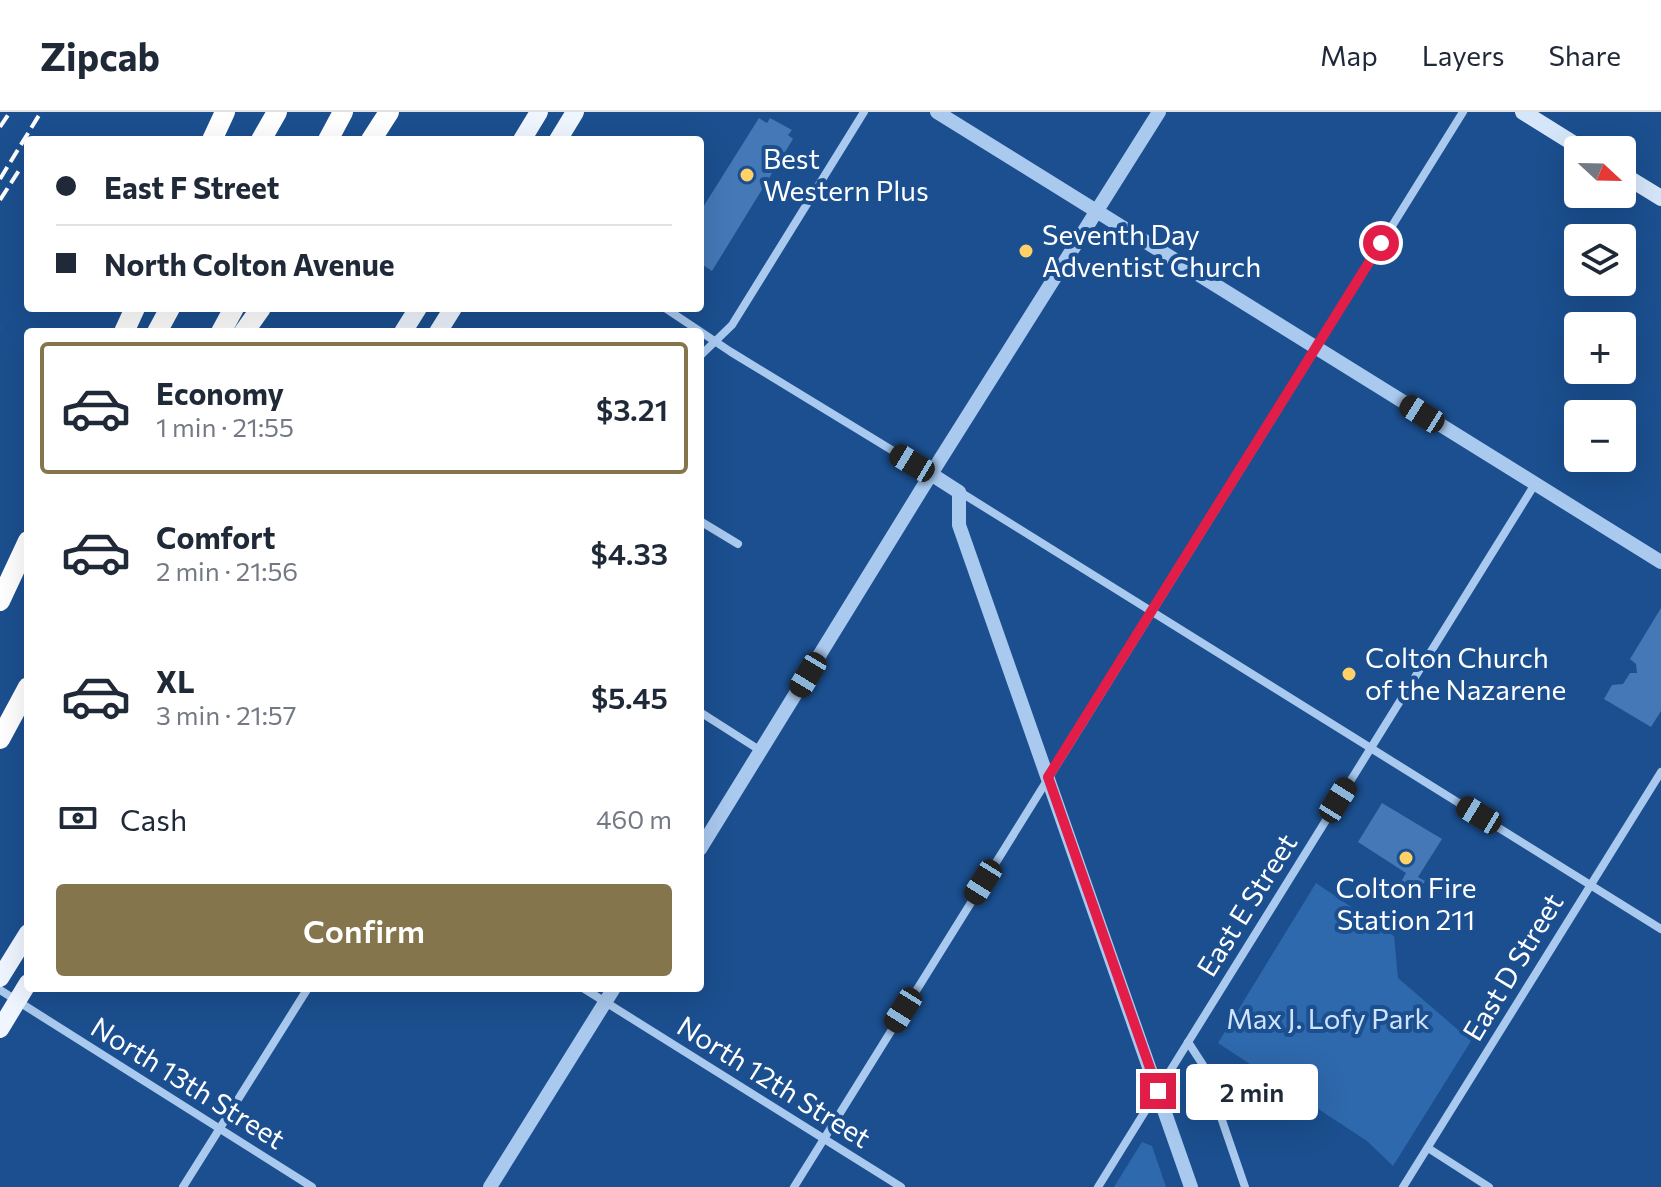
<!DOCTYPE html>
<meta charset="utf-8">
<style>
body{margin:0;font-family:Commissioner,sans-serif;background:#f2f2f3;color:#1f2937;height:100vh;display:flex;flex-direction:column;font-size:30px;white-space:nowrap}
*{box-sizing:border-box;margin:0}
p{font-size:26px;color:#747a83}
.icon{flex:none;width:44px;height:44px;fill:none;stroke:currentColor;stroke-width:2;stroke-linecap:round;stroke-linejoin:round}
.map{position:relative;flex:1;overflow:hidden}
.side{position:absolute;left:24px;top:216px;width:680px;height:664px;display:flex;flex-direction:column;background:#fff;border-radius:8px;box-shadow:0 8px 32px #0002}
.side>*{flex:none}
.hud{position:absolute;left:24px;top:24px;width:680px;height:176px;border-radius:8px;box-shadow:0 8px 32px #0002;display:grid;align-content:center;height:176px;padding:0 32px;background:#fff}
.needle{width:52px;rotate:112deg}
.fabs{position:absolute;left:1564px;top:24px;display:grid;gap:16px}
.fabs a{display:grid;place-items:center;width:72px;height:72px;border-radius:8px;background:#fff;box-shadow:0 8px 32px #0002;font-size:40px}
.end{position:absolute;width:36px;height:36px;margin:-18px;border:10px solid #e11d48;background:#fff;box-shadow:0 0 0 4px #fff}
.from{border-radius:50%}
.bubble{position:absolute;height:56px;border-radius:8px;background:#fff;box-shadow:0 8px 32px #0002;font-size:26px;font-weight:600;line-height:56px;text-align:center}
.car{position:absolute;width:24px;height:48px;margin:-24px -12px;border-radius:10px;box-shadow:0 0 6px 2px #0007;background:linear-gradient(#222 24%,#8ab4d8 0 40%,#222 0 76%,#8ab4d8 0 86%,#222 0)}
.hud b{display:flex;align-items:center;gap:28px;height:76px;font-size:30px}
.hud b+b{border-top:2px solid #e0e1e3}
.hud i{width:20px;height:20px;background:#1f2937}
ul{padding:14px 0 0;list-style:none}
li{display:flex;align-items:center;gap:24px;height:132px;margin:0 16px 12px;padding:0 16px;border:4px solid transparent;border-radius:8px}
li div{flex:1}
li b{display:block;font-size:30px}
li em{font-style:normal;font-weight:600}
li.selected{border-color:#84754c}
li>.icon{width:72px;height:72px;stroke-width:1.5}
.pay{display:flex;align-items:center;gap:20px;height:88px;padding:0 32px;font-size:30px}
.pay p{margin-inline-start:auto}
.primary-button{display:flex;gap:16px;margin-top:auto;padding:16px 32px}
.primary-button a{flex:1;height:92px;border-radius:8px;background:#84754c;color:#fff;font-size:32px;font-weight:600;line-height:92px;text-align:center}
header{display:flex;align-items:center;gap:48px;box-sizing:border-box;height:112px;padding:0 40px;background:#fff;border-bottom:2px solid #e0e1e3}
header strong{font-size:38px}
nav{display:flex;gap:44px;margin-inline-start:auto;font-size:28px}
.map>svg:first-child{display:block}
.green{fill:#2e69ad}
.building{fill:#4478b7}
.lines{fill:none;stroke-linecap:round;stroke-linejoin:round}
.minor{stroke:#a9c9ee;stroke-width:8}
.tertiary{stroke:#a9c9ee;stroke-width:14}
.secondary{stroke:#d6e6fa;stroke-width:16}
.primary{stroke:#f0f6ff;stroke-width:18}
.motorway{stroke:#fff;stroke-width:20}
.rail{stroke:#fff;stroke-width:4;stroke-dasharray:14 6;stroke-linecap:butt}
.route{stroke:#e11d48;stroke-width:10}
.poi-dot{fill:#ffd166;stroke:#1b4f8f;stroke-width:3}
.labels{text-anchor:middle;stroke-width:8;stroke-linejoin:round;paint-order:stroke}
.poi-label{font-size:28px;fill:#fff;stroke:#1b4f8f;text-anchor:start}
.street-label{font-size:28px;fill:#fff;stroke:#1b4f8f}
.park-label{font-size:28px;fill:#cfe3fa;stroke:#1b4f8f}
</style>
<header>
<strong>Zipcab</strong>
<nav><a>Map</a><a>Layers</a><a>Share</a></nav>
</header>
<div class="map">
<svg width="1661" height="1075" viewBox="0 0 1661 1075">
<rect width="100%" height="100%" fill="#1b4f8f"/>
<!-- green -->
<g class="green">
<polygon points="1316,771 1394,824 1398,866 1471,929 1393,1054 1367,1029 1218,931"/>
<polygon points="1142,1030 1152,1034 1166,1075 1114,1075"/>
</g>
<!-- building -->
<g class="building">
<polygon points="759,6 767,11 770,6 792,18 788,23 793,27 712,159 700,151 700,100"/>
<polygon points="1661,496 1661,599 1651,615 1604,587 1612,573 1623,572 1630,561 1637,561 1636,552 1630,547"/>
<polygon points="1382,691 1442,727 1418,765 1425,769 1414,787 1397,777 1406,761 1358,730"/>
</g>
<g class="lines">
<!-- minor -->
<g class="minor">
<polyline points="665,196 731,240 931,362"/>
<polyline points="700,244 732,213 864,0"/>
<polyline points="960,380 1661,817"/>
<polyline points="700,409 738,432"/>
<polyline points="700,600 761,639"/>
<polyline points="583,876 901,1075"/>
<polyline points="0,878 312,1075"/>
<polyline points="1188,930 1203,953 1245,1075"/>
<polyline points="1428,1036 1489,1075"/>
<polyline points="183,1075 308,876"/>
<polyline points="794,1075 1463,0"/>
<polyline points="1098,1075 1535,372"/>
<polyline points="1403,1075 1661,660"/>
</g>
<!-- tertiary -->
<g class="tertiary">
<polyline points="937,0 1661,450"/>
<polyline points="931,362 959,380 959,413 1191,1075"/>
<polyline points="700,737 931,362 1159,0"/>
<polyline points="490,1075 614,876"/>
</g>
<!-- secondary -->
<g class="secondary">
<polyline points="1523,0 1584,38"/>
<polyline points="1622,62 1661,86"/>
</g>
<!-- primary -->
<g class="primary">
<polyline points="522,28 539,0"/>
<polyline points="558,28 575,0"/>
<polyline points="403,220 418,196"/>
<polyline points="438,220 453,196"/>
<polyline points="0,866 28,821"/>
<polyline points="0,917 28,871"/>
</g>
<!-- motorway -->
<g class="motorway">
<polyline points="212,28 225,0"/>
<polyline points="261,28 277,0"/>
<polyline points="328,28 343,0"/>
<polyline points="371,28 389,0"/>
<polyline points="124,220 135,196"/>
<polyline points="157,220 170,196"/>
<polyline points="221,220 234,196"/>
<polyline points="244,220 261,196"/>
<polyline points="0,489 28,429"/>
<polyline points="0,627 28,575"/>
</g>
<!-- rail -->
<g class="rail">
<polyline points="0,15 10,0"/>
<polyline points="0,67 41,0"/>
<polyline points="0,88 20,57"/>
</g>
</g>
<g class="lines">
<!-- route -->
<polyline class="route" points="1158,979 1048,665 1381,131"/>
</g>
<!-- markers -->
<g class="poi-dot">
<circle cx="747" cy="63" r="8"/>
<circle cx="1026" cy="139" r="8"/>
<circle cx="1349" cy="562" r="8"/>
<circle cx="1406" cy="746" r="8"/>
</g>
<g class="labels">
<!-- poi labels -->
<g class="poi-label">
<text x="763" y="57">Best<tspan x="763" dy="32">Western Plus</tspan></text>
<text x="1042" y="133">Seventh Day<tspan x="1042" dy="32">Adventist Church</tspan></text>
<text x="1365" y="556">Colton Church<tspan x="1365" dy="32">of the Nazarene</tspan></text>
<text x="1406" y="786" text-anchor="middle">Colton Fire<tspan x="1406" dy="32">Station 211</tspan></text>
</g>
<!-- street labels -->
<g class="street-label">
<text transform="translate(1247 793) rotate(-58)" y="10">East E Street</text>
<text transform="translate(1513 855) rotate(-59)" y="10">East D Street</text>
<text transform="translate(774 970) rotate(32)" y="10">North 12th Street</text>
<text transform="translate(188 971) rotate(32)" y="10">North 13th Street</text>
</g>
<!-- park labels -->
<g class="park-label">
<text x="1328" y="917">Max J. Lofy Park</text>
</g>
</g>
</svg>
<div class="fabs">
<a><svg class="needle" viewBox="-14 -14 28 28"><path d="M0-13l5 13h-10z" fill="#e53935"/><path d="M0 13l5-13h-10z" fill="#747a83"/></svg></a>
<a><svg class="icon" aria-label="layers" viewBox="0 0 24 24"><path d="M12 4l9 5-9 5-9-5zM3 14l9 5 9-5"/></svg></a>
<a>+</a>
<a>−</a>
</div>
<i class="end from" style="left:1381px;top:131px"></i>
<i class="end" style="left:1158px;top:979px"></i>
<div class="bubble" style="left:1186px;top:952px;width:132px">2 min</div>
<i class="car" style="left:1422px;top:302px;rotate:302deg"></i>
<i class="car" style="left:912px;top:351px;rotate:301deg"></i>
<i class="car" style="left:808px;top:563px;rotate:211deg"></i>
<i class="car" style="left:1338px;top:688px;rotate:32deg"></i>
<i class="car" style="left:1479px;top:703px;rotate:301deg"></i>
<i class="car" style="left:983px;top:770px;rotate:212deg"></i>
<i class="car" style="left:903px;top:898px;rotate:212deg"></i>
<div class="hud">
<b><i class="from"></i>East F Street</b>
<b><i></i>North Colton Avenue</b>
</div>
<section class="side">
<ul>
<li class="selected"><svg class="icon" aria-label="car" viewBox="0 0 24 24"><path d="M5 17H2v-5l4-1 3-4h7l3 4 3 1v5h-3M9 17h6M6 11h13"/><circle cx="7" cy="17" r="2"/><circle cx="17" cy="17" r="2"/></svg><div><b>Economy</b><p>1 min · 21:55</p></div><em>$3.21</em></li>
<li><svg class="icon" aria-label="car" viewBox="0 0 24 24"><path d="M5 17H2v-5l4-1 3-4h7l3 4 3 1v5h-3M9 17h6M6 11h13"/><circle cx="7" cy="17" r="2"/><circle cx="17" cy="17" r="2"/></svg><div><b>Comfort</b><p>2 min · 21:56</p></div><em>$4.33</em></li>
<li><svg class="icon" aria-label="car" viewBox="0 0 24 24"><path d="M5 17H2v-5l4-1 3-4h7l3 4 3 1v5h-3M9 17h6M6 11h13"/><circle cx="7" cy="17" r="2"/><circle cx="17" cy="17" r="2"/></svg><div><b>XL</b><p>3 min · 21:57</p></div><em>$5.45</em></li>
</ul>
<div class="pay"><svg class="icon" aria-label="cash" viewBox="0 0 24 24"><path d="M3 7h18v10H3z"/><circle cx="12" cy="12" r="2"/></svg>Cash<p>460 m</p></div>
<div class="primary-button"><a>Confirm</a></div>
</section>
</div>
